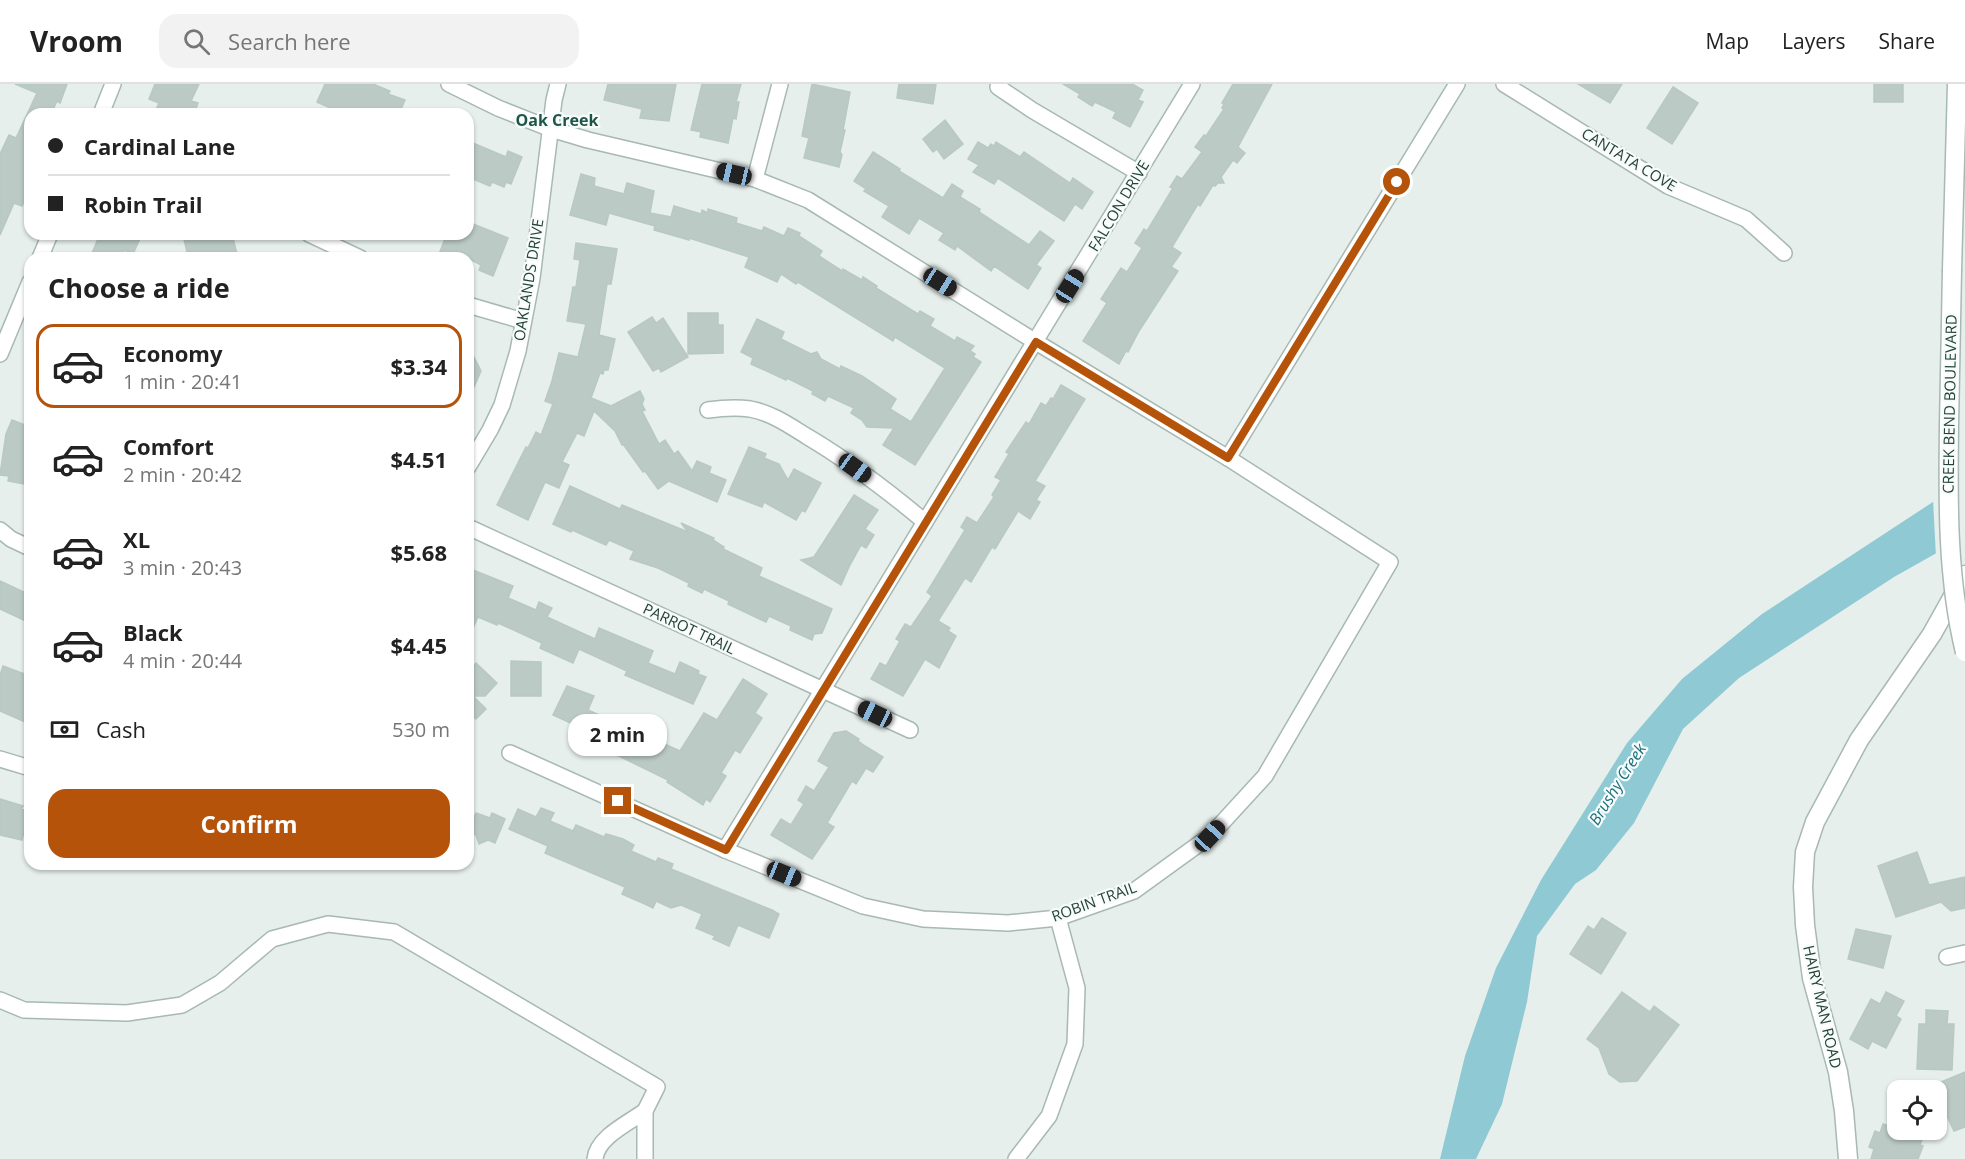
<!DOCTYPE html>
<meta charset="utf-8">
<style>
body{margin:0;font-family:"Open Sans",sans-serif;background:#f2f2f2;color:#222;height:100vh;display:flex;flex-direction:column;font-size:22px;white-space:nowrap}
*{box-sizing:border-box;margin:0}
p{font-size:20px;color:#767676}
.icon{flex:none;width:33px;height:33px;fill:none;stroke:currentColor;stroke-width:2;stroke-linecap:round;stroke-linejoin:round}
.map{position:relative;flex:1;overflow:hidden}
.panel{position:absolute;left:24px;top:168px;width:450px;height:618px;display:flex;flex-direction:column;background:#fff;border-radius:18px;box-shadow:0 2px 4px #0004}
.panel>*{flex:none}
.guide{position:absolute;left:24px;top:24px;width:450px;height:132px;border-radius:18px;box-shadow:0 2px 4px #0004;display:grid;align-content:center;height:132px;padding:0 24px;background:#fff}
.tools{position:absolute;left:1887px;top:996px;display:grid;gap:12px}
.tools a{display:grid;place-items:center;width:60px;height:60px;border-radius:12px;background:#fff;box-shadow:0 2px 4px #0004;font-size:30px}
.end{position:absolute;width:27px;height:27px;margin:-14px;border:8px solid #b45309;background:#fff;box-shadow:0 0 0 3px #fff}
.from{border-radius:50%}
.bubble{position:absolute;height:42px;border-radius:18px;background:#fff;box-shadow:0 2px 4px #0004;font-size:20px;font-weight:700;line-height:42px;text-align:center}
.car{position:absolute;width:18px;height:36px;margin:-18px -9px;border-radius:8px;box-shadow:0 0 4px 2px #0007;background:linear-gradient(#222 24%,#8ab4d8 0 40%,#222 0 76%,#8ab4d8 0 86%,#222 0)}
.guide b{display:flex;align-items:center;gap:21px;height:57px;font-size:22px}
.guide b+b{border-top:2px solid #e0e0e0}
.guide i{width:15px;height:15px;background:#222}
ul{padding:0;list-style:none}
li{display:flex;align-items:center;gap:18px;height:84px;margin:0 12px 9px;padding:0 12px;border:3px solid transparent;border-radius:18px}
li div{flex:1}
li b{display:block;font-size:22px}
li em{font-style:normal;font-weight:700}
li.on{border-color:#b45309}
li>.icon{width:54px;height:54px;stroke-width:1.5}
h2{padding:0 24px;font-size:27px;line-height:72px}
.pay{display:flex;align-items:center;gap:15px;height:66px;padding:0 24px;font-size:22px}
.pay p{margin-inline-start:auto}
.primary-button{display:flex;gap:12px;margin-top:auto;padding:12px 24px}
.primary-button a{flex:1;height:69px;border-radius:18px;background:#b45309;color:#fff;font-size:24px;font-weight:700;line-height:69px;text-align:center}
header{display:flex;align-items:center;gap:36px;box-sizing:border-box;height:84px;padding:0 30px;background:#fff;border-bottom:2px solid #e0e0e0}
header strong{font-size:28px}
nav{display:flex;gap:33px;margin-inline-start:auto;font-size:21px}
.search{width:420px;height:54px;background:#f2f2f2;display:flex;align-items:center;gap:15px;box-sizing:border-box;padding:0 21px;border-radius:18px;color:#767676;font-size:22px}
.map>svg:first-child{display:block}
.water{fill:#8ec9d4}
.pier{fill:#e6efeb}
.building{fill:#bbcac4;stroke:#b8c9c2;stroke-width:1.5}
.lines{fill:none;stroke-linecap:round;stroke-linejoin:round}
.minor-casing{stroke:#a8b8b2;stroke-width:18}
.tertiary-casing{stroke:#a8b8b2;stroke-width:21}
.minor{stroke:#fff;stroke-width:15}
.tertiary{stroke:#fff;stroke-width:18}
.tertiary-bridge-casing{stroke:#a8b8b2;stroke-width:21;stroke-linecap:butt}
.tertiary-bridge{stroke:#fff;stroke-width:18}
.route{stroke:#b45309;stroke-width:8}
.labels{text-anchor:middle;stroke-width:4.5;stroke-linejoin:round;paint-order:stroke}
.street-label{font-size:15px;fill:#24423a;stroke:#f7fbf9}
.neighbourhood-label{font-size:16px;font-weight:bold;fill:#1f5548;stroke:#f7fbf9}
.water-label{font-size:16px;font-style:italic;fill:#1c6f80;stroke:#f7fbf9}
</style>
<header>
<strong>Vroom</strong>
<div class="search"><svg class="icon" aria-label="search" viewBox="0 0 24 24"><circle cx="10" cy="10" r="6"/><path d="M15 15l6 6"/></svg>Search here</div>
<nav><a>Map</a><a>Layers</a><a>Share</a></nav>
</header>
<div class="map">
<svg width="1965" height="1075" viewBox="0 0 1965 1075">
<rect width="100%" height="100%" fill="#e6efeb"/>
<!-- water -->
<polygon class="water" points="1939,414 1965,453 1894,493 1739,594 1683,645 1634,739 1596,786 1575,800 1537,852 1527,918 1502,1020 1476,1075 1440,1075 1465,972 1496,884 1541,796 1627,659 1682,595 1762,530"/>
<!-- pier -->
<polygon class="pier" points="1965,398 1965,457 1936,473 1933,415"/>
<!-- building -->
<g class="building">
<polygon points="15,0 67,0 60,19 57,17 51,30 30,30 30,70 26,79 30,80 30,103 22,122 14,119 0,151 0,70 9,51 16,54 37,9"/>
<polygon points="155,0 199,0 191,17 198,19 194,30 154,30 159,19 149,15"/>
<polygon points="325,0 373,0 390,7 388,10 405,16 399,30 367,30 349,23 344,30 317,18"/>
<polygon points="608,0 676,0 669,37 640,34 642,25 604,16"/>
<polygon points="702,0 741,0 736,18 739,18 736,35 733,34 728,59 700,53 701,48 691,46"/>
<polygon points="812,0 850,8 843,46 845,46 840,68 842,71 839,83 804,74 809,54 802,52"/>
<polygon points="899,0 936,0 933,20 897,14"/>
<polygon points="1063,0 1132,0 1143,6 1138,16 1143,18 1130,43 1113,34 1116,28 1095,18 1092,22 1078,13 1080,10"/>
<polygon points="1233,0 1272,0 1238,63 1245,69 1237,79 1233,76 1221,93 1224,99 1218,99 1215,102 1213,101 1200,122 1198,120 1172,163 1181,169 1171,183 1178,187 1139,247 1128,268 1126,267 1119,280 1083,257 1107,219 1101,215 1121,184 1127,188 1142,164 1135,159 1144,145 1147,147 1173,104 1170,103 1177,92 1182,95 1202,68 1195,63 1204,51 1206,52 1224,25 1222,24 1224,20 1222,19"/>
<polygon points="1578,0 1622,0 1610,19"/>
<rect x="1874" y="0" width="29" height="18"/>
<polygon points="1673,3 1698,19 1672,60 1647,44"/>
<polygon points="945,36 963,60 944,75 937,65 933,68 923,55"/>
<polygon points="468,57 506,73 508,67 522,73 511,100 506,98 504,103 492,98 490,102 468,93"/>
<polygon points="978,58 988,64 991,60 994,62 996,58 1020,73 1024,68 1070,99 1073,94 1093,108 1082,125 1075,120 1064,137 998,94 994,100 973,88 979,81 968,75"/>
<polygon points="873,68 900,85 899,87 943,114 952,100 963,107 960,113 980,125 979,128 1029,161 1040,147 1054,157 1036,181 1041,184 1028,205 994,182 991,187 957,162 955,166 939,156 944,149 919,134 909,150 882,133 889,122 864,107 866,105 854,97"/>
<polygon points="581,90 595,94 594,102 624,110 627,99 654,107 650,129 671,133 674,122 701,130 702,126 708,129 708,125 737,134 736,139 762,147 764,143 784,152 788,144 800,149 799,152 822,167 819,172 842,187 843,185 862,196 863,193 877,202 876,204 918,230 920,227 934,235 930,242 955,257 957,253 974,262 970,267 975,270 973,273 981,278 915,381 883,361 894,344 867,343 862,336 851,329 854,324 828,312 825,317 812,310 813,307 787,294 786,296 751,280 753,274 741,268 757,235 784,248 781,255 811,270 817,268 821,275 840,285 841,282 862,292 896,315 890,325 911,338 945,284 895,253 893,257 798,198 796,200 781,190 777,198 745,183 749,173 689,154 689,156 654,146 655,142 609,129 606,141 570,131"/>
<polygon points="468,138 508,154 493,192 479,186 481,181 468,174 457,171 456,174 450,174 439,170 447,150 468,150"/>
<polygon points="100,150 142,150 133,170 124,166 121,174 90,174"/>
<polygon points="206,150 232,150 238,174 193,174 191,167 187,168 184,155"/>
<polygon points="576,159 617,165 611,200 607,200 599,251 615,255 608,286 604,286 603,290 600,289 591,314 611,322 640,307 644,315 642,320 645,326 642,327 659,360 665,356 674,370 678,367 692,387 697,377 711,383 709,389 726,396 717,418 669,397 658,405 645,387 643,388 623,360 622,361 615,347 594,327 584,352 577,349 562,378 569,381 559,404 545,398 528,436 497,421 526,363 528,364 536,348 541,351 553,320 545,317 552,297 559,269 578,273 586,240 567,237 573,203 576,203 580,176 574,175"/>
<polygon points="688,229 718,229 718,241 723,241 723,269 688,270"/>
<polygon points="652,233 656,239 663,234 688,273 661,288 659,284 653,287 628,248"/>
<polygon points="468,261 481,287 468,317"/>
<polygon points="1061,301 1085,315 1035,397 1045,402 1036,416 1040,418 1030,435 1018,427 995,465 992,463 971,498 965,494 938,537 950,544 948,547 956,552 939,584 925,575 903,612 871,595 880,579 886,582 900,557 896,555 905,540 911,543 932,512 927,508 965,446 961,443 967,433 977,439 994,413 992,411 1001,396 995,393 1009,370 1006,368 1026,338 1029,340 1041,319 1046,322 1051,314 1053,315"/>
<polygon points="12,336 30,343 30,401 8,397 9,392 0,391 6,350"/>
<polygon points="749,363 766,370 764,374 779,380 788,396 794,385 821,399 805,428 802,426 796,436 764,418 762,423 728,410"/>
<polygon points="570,402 620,425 622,421 688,448 681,439 714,454 713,456 724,463 723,465 762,484 759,492 832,525 822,549 814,550 812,556 790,546 791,542 769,532 766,538 728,520 729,517 704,505 702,509 688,502 689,499 658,484 630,475 634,467 609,456 606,461 572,446 571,448 553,440"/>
<polygon points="854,411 878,426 865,445 874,451 866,464 861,461 849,483 841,501 801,476 814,473"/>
<polygon points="468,484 513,502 508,514 536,526 539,518 552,524 547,533 595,555 599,544 653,567 648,579 675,590 680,578 699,587 698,590 706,593 693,620 625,591 627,587 579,565 573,579 540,564 542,559 498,539 497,541 478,533 468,555"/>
<polygon points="0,497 30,511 30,539 0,525"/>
<polygon points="511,577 541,578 541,612 511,612"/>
<polygon points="476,579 497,599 485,612 473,612 486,625 476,635 468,627 468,589"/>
<polygon points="3,582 30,592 30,640 0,627 0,591"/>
<polygon points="743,595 767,610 755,629 762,634 740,669 735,666 721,689 726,692 710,718 706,715 703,721 667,698 668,696 586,656 590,648 553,631 567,602 594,612 588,626 680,667 704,629 717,636"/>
<polygon points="846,647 859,655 858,657 865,662 883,673 873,688 866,684 856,700 852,697 827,739 834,743 812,775 771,751 781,735 791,741 804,720 798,716 806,702 814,707 829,683 818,677 834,649"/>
<polygon points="0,715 23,722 21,725 29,728 22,756 0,751"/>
<polygon points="541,724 554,729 550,737 573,747 576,741 604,753 606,750 623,755 634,761 631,767 656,778 658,774 673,780 671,785 772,826 779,830 769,854 738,841 729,862 713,855 715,852 696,844 702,830 681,821 671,824 656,817 653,824 645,820 622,810 625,803 545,769 548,762 509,745 518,725 536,733"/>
<polygon points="476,729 490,734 492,729 505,735 495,759 488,756 479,760 476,751 468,747"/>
<polygon points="1917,768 1929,801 1965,793 1965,824 1951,827 1941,818 1896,833 1878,782"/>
<polygon points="1602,834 1626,849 1601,890 1570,870 1588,842 1594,846"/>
<polygon points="1856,845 1891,852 1883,884 1848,875"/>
<polygon points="1622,908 1650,928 1654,922 1679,941 1637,997 1620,998 1609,990 1599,964 1587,955"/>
<polygon points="1886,908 1904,917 1896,932 1901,935 1886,964 1872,957 1868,965 1850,955 1871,915 1880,920"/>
<polygon points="1926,926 1948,927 1947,940 1954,940 1952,986 1917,985 1919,940 1926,940"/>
<polygon points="1965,988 1965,1043 1954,1047 1947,1032 1939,1035 1936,1028 1936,1000"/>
<polygon points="1883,1040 1923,1052 1920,1061 1923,1062 1918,1075 1871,1075 1874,1065 1869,1063 1875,1047 1880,1049"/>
</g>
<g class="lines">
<defs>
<g id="minor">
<polyline points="449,0 498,24 551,45 588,56 755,95 808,116 1036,258 1228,374 1390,478 1265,692 1210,752 1134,807 1058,834 1008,839 923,835 863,822 725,766 510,669"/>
<polyline points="1504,0 1668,102 1746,135 1784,169"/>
<polyline points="998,3 1032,26 1139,89"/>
<polyline points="101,30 113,0"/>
<polyline points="755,95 780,0"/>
<polyline points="309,150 360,174"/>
<polyline points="40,174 50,150"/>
<polyline points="468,221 523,237"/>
<polyline points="0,270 30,198"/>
<path d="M 708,326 C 722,324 736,323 750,325 C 772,329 790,342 808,353 C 850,378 888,407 925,438"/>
<polyline points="1228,374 1457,0"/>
<polyline points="468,383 490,346 502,321 518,267 532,194 554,16 558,0"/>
<polyline points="468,443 910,646"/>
<polyline points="0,446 11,455 30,464"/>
<polyline points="0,675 30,684"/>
<polyline points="725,766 1192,0"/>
<polyline points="1947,873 1965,869"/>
<polyline points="0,916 24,926 127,929 182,921 220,899 272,855 328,840 394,848 657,1003 645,1027"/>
<path d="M 595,1075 C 597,1053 629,1039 645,1027 L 645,1075"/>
<polyline points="1016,1075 1049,1032 1075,960 1077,904 1058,834"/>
</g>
<g id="tertiary">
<polyline points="1952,186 1957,0"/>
<polyline points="1848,1075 1844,1027 1838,988 1812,894 1805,841 1803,803 1805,768 1815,738 1859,656 1932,550 1965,491"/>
</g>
</defs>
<!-- minor casing -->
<use href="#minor" class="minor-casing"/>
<!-- tertiary casing -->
<use href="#tertiary" class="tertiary-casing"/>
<!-- minor -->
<use href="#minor" class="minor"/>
<!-- tertiary -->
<use href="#tertiary" class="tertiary"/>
<defs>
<path id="tertiary-bridge" d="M 1952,186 C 1951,238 1950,289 1949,341 C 1948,417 1947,494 1965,568"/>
</defs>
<!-- tertiary-bridge casing -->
<use href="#tertiary-bridge" class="tertiary-bridge-casing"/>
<!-- tertiary-bridge -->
<use href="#tertiary-bridge" class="tertiary-bridge"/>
</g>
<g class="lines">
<!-- route -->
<polyline class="route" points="618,717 726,766 1036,258 1228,374 1397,98"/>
</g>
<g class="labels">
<!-- street labels -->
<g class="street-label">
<text transform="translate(1629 76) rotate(31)" y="5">CANTATA COVE</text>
<text transform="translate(1119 122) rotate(-59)" y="5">FALCON DRIVE</text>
<text transform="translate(529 196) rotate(-81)" y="5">OAKLANDS DRIVE</text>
<text transform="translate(1950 320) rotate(-89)" y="5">CREEK BEND BOULEVARD</text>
<text transform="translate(689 545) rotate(25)" y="5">PARROT TRAIL</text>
<text transform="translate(1094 818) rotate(-20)" y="5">ROBIN TRAIL</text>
<text transform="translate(1822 923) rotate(77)" y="5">HAIRY MAN ROAD</text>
</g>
<!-- neighbourhood labels -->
<g class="neighbourhood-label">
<text x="557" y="42">Oak Creek</text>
</g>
<!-- water labels -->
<g class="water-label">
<text transform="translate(1617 700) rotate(-58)" y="6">Brushy Creek</text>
</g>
</g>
</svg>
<div class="tools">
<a><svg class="icon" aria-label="locate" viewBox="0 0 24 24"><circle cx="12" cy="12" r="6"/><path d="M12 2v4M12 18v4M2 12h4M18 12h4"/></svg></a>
</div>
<i class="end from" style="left:1397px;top:98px"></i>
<i class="end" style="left:618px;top:717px"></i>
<div class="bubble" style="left:568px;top:630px;width:99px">2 min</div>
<i class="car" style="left:734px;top:90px;rotate:283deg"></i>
<i class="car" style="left:940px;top:198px;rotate:122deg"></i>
<i class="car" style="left:1070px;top:202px;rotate:32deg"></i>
<i class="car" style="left:855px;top:384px;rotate:126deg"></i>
<i class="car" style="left:875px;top:630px;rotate:295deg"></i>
<i class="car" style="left:1210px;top:752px;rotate:43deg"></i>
<i class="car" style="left:784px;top:790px;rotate:112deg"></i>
<div class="guide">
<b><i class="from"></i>Cardinal Lane</b>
<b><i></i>Robin Trail</b>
</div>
<section class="panel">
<h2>Choose a ride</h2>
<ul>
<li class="on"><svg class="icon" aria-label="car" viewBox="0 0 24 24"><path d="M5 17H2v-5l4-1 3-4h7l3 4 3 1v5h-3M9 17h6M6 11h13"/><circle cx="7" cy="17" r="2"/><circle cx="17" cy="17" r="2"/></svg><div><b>Economy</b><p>1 min · 20:41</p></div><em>$3.34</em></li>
<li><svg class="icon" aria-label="car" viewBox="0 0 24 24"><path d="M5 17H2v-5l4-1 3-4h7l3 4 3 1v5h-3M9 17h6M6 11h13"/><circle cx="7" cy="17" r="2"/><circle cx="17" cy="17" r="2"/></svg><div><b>Comfort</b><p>2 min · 20:42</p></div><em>$4.51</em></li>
<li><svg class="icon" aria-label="car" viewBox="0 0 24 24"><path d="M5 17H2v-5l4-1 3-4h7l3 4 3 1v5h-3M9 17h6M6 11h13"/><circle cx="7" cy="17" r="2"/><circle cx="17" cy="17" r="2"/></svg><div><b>XL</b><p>3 min · 20:43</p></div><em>$5.68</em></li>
<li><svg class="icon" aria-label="car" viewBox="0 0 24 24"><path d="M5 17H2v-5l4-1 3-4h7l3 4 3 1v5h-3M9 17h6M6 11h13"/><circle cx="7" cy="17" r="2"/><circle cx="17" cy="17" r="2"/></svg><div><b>Black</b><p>4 min · 20:44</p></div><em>$4.45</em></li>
</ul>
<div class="pay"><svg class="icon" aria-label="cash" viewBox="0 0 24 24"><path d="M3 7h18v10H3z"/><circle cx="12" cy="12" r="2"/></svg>Cash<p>530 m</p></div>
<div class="primary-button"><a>Confirm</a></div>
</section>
</div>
